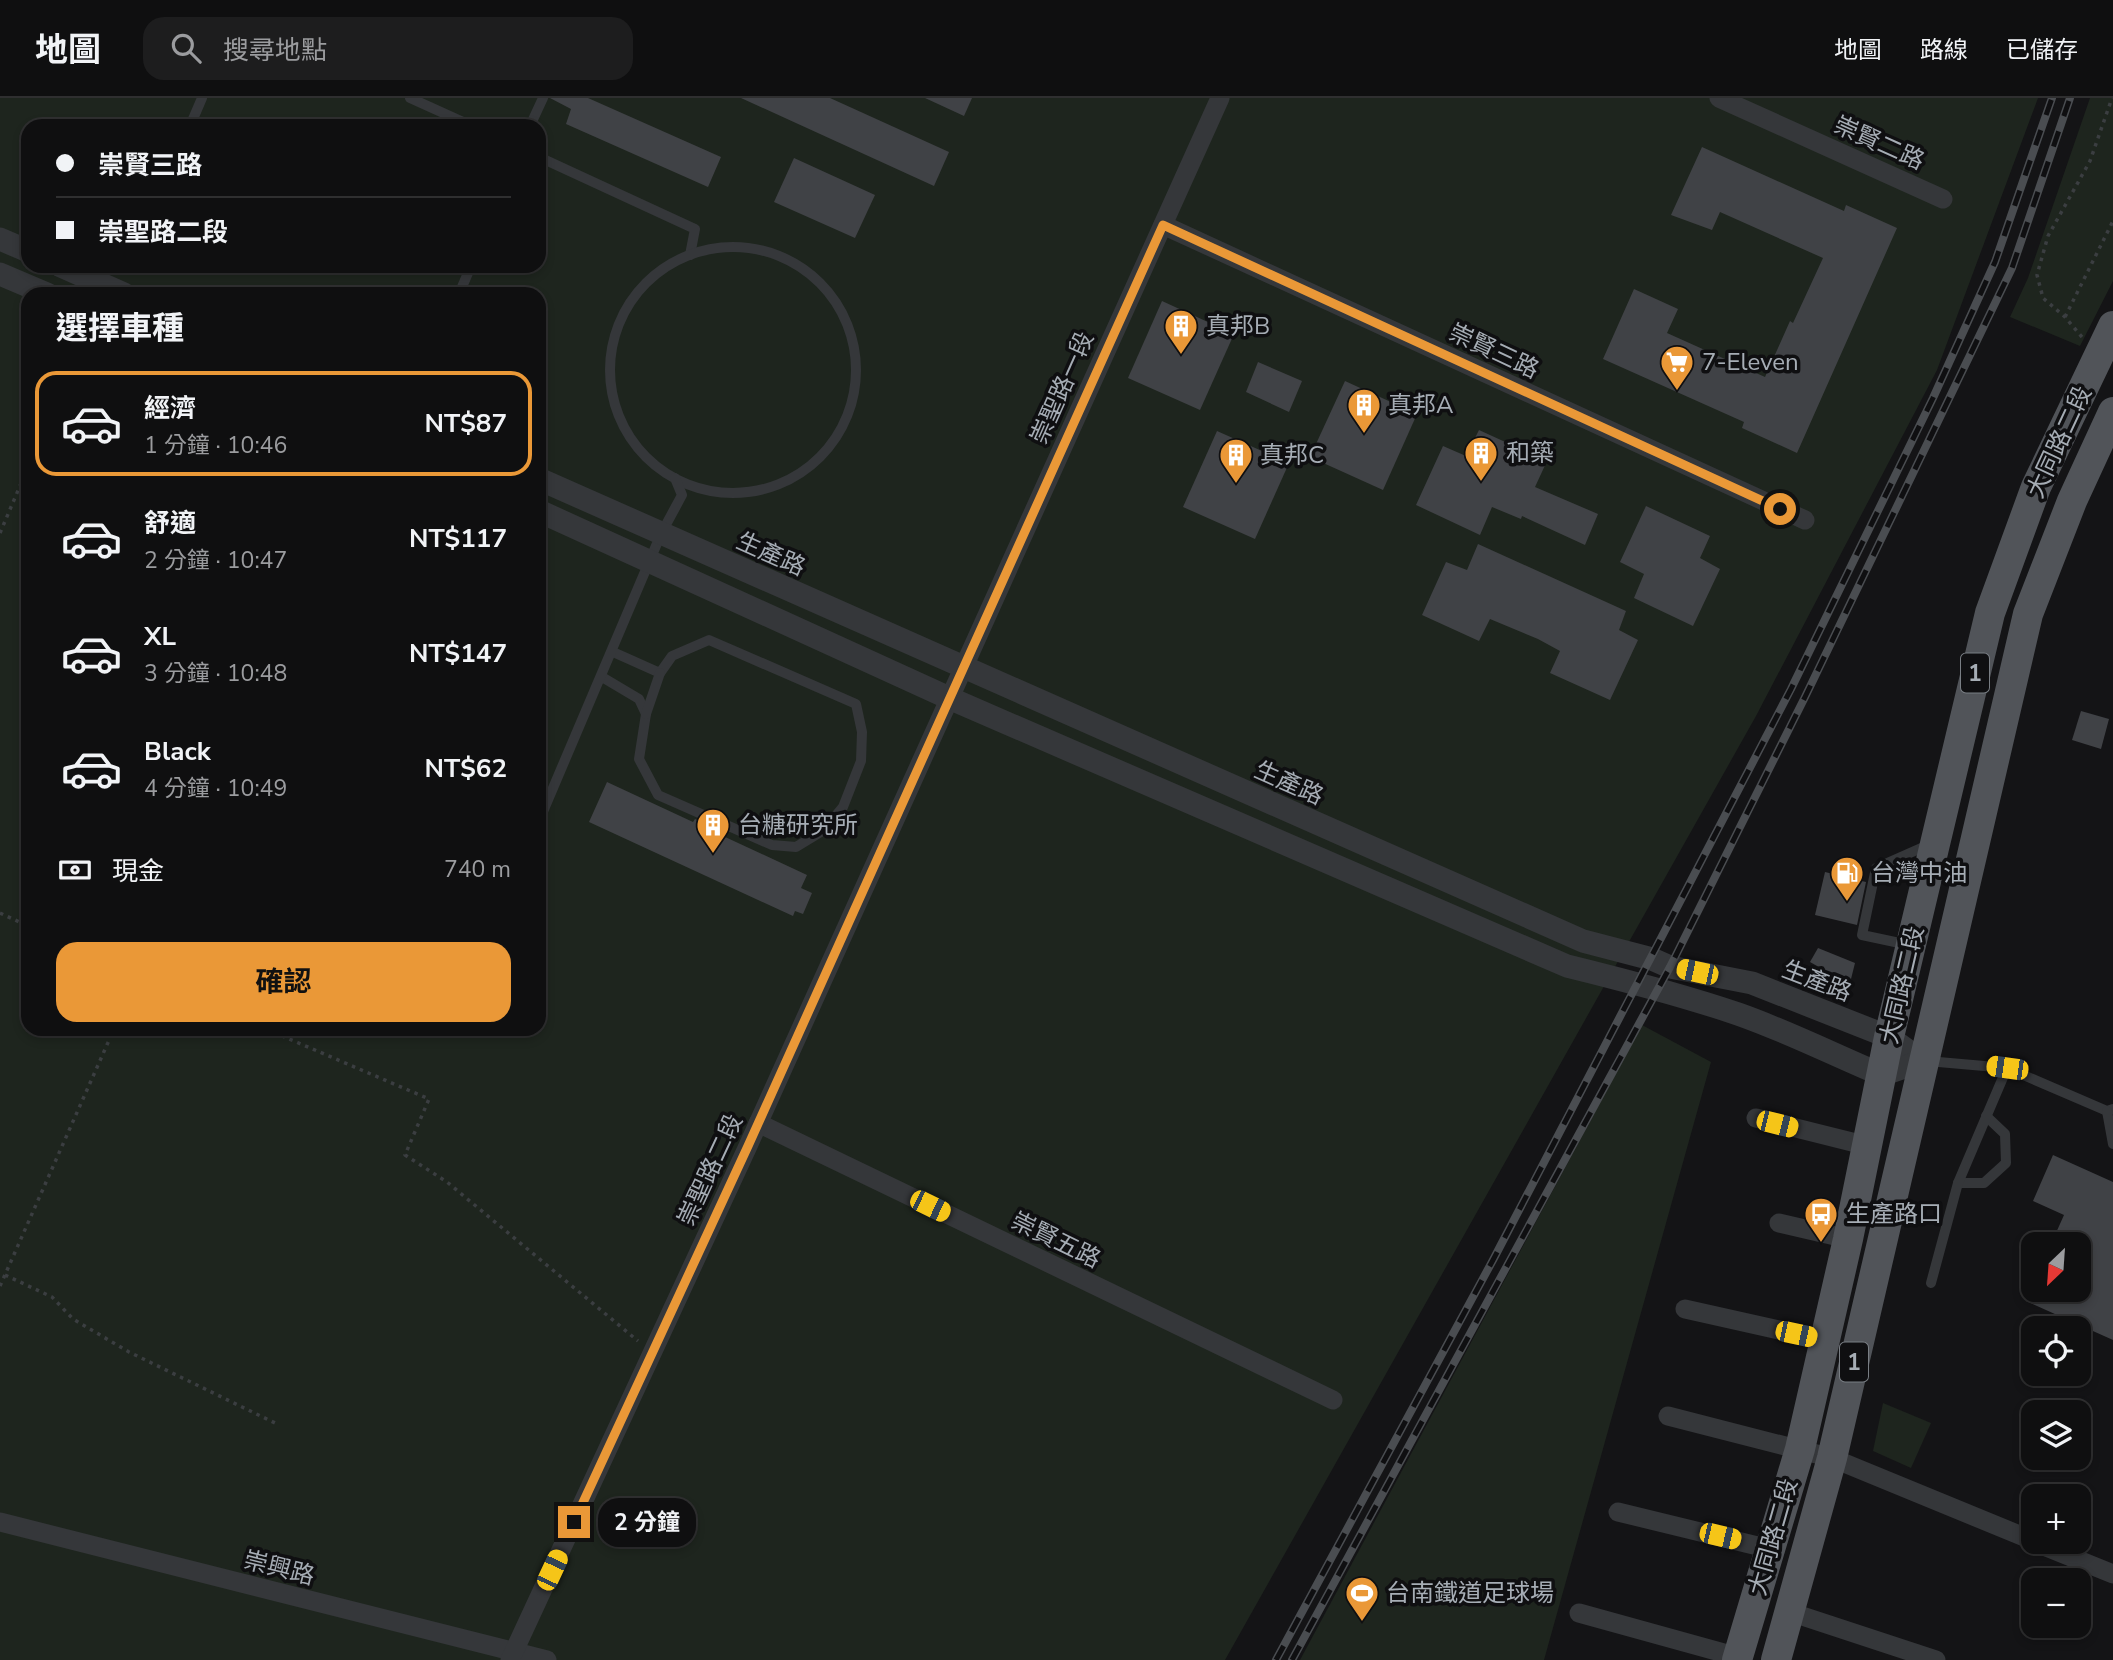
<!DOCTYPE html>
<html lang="zh-TW">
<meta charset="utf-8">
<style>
body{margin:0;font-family:"Nunito Sans","Noto Sans TC",sans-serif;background:#1d1d1e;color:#f1f3f6;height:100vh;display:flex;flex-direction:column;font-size:26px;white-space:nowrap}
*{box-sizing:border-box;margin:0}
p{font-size:23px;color:#9b9c9f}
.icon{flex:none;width:38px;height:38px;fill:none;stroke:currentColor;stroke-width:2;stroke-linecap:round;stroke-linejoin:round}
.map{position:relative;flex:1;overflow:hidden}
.side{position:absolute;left:21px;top:189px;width:525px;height:749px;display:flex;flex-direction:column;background:#0f0f10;border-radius:21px;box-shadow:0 4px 10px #0003,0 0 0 2px #2f2f30}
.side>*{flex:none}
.banner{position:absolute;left:21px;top:21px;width:525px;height:154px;border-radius:21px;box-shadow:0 4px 10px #0003,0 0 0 2px #2f2f30;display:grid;align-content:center;height:154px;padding:0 35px;background:#0f0f10}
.needle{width:46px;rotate:205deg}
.tools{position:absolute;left:2021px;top:1134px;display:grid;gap:14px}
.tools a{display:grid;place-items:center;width:70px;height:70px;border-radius:14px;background:#0f0f10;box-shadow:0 4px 10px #0003,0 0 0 2px #2f2f30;font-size:35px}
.end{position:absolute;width:32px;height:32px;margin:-16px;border:9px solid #ea9837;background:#111;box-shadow:0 0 0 4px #111}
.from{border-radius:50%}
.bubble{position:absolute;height:49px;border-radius:21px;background:#0f0f10;box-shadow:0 4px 10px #0003,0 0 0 2px #2f2f30;font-size:23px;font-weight:700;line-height:49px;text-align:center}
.car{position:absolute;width:21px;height:42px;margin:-21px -10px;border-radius:9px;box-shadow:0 0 5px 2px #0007;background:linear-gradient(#f5c518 24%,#345 0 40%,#f5c518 0 76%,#345 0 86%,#f5c518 0)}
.banner b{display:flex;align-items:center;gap:24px;height:66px;font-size:26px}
.banner b+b{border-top:2px solid #2f2f30}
.banner i{width:18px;height:18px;background:#f1f3f6}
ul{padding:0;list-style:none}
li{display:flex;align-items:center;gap:21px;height:105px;margin:0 14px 10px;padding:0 21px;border:4px solid transparent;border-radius:21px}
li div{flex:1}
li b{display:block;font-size:26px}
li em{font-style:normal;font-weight:700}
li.current{border-color:#ea9837}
li>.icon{width:63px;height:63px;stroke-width:1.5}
h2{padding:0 35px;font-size:32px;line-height:84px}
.pay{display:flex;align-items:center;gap:18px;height:77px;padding:0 35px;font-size:26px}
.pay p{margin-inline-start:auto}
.action{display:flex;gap:14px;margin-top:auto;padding:14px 35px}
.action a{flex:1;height:80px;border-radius:21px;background:#ea9837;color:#111;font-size:28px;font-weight:700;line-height:80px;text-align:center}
header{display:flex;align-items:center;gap:42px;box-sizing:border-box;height:98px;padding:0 35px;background:#0f0f10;border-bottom:2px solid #2f2f30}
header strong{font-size:33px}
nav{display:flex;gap:38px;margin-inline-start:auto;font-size:24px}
.search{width:490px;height:63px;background:#1d1d1e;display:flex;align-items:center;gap:18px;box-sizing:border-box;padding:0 24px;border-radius:21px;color:#9b9c9f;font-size:26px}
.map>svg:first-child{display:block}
.green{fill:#1e251e;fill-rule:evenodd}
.building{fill:#404246}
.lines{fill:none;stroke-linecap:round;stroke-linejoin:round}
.path{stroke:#3b3e41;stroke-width:3.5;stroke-dasharray:3.5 5;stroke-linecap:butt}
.service{stroke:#35373a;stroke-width:10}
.minor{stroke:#35373a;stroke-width:19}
.tertiary{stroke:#35373a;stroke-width:23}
.primary{stroke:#515459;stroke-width:30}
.rail-casing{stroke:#4a4d51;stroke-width:8}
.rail{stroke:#0f0f11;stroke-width:5;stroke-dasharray:16;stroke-linecap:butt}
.route{stroke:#ea9837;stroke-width:9}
.labels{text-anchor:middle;stroke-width:7;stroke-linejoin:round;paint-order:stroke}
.shield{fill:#0f0f11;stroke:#797e84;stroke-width:2}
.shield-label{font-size:23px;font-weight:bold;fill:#a6adb5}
.street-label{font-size:24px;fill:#a6adb5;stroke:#0f0f11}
.poi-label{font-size:24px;fill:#a6adb5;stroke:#0f0f11;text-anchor:start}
</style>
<header>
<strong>地圖</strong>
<div class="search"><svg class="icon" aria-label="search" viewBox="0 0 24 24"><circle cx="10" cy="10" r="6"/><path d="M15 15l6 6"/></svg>搜尋地點</div>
<nav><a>地圖</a><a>路線</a><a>已儲存</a></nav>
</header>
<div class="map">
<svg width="2113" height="1562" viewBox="0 0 2113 1562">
<rect width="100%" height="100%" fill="#141416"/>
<!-- green -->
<g class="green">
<path d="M 0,0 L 2038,0 L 1937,272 L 1756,618 L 1225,1562 L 0,1562 ZM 28,28 L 539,28 L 539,168 L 28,168 ZM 28,196 L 539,196 L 539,931 L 28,931 Z"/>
<polygon points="2090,0 2113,0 2113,183 2080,248 2010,219 2028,180"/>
<polygon points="1642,927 1711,964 1544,1562 1300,1562"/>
<polygon points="1883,1305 1931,1325 1911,1370 1873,1353"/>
</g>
<!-- building -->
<g class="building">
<polygon points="550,0 588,0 721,59 708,89 566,26 571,11"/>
<polygon points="741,0 830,0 949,54 934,88"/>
<polygon points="925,0 972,0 964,18"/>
<polygon points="1702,49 1844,113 1846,107 1897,130 1797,355 1742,330 1744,324 1603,261 1634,191 1678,211 1667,235 1765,279 1790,223 1793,225 1823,160 1720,114 1712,132 1671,117"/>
<polygon points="794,60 875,97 855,140 774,104"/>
<polygon points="1162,203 1234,236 1200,312 1128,280"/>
<polygon points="1258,264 1302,283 1289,314 1246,294"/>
<polygon points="1345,283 1417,316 1383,392 1310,359"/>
<polygon points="1479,332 1547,363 1535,389 1598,416 1585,447 1522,418 1521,421 1492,409 1480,437 1416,407 1443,348 1466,358"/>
<polygon points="1217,333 1289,365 1255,441 1183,409"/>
<polygon points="1646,408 1710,438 1700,460 1720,471 1693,528 1634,500 1644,476 1620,464"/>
<polygon points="1478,446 1626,513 1619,532 1638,542 1610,602 1550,575 1560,553 1538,541 1490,521 1479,543 1422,517 1446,464 1467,472"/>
<polygon points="2081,613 2109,621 2101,651 2072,642"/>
<polygon points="607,684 693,724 695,721 725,734 723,738 807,777 801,790 812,795 803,816 795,813 793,818 589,724"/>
<polygon points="1825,774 1866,784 1857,827 1815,817"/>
<polygon points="1818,850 1855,865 1851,881 1842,882 1810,864"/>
<polygon points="2053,1057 2113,1084 2113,1242 2026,1203 2031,1192 2079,1192 2079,1146 2051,1146 2064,1117 2033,1103"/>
</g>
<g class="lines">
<!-- path -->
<g class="path">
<polyline points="2065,219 2113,123"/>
<polyline points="2082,239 2065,219 2043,200 2037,177 2048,138 2090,63 2112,0"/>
<polyline points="0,435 28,369"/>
<polyline points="0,815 28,828"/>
<polyline points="266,931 429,1001 405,1057 447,1084 638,1243"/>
<polyline points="5,1177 52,1199 73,1221 129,1254 275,1325"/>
<polyline points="0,1188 114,931"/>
</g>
<!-- service -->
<g class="service">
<polyline points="410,0 472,28"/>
<polyline points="190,28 202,0"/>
<polyline points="530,28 543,0"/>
<polyline points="539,59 695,131 690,157"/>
<circle cx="733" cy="272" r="123"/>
<polyline points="459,196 471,168"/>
<polyline points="602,579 639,601 646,616 639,661 658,697 772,747 796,749 824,732 843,709 861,663 862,634 856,606 709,542 672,558 660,575 613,554"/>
<polyline points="646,616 660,575"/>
<polyline points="539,723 661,436 682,397 675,380"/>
<polyline points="1909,847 1862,837 1876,770 1928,747"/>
<polyline points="1927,963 2007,970 2107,1013 2113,1011"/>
<polyline points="2107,1013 2113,1046"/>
<polyline points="1958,1085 1984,1085 2006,1065 2005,1036 1986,1018"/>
<polyline points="1931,1185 1958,1085 2007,970"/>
</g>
<!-- minor -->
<g class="minor">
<polyline points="1719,0 1943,101"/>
<polyline points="1163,127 1805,422"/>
<polyline points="1756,1020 1868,1048"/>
<polyline points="758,1025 1333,1302"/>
<polyline points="1779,1125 1848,1141"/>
<polyline points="1685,1211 1824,1242"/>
<polyline points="1668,1318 1832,1360 2034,1443"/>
<polyline points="1618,1414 1770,1451"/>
<polyline points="0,1424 547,1562"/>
<polyline points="2034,1444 2113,1476"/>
<polyline points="1790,1514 1936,1562"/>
<polyline points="1579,1515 1738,1559"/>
<polyline points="510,1562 748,1048 1220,0"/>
</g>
<!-- tertiary -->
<g class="tertiary">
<polyline points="0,141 28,153"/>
<polyline points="61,168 124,196"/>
<polyline points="0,176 47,196"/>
<polyline points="539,381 1583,843 1652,861 1670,869 1752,885 1889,939 1922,963"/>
<path d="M 539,413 L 949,600 L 1567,868 C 1624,882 1682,897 1738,916 C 1787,933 1834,957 1882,977 L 1922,963"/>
</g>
<!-- primary -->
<g class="primary">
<polyline points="1737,1562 1800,1351 1848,1141 1889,939 1990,515 2036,389 2113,228"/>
<polyline points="1776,1562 1832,1360 2028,516 2072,403 2113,314"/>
</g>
<defs>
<g id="rail">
<polyline points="1276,1562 1493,1162 1791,591 1933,300 1995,164 2052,0"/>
<polyline points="1292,1562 1670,869 1805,599 2012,170 2070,0"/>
</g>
</defs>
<!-- rail casing -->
<use href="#rail" class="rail-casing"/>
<!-- rail -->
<use href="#rail" class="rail"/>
</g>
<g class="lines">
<!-- route -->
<polyline class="route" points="574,1424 748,1048 1163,127 1780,411"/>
</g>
<!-- icons -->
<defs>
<symbol id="building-pin" viewBox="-11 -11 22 30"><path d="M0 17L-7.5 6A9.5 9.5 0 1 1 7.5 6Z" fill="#ea9837" stroke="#0f0f11"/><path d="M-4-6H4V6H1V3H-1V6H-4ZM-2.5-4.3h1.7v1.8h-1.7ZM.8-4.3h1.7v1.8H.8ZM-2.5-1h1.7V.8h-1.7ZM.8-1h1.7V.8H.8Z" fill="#fff"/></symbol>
<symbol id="supermarket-pin" viewBox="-11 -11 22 30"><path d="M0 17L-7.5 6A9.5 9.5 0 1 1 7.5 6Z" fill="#ea9837" stroke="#0f0f11"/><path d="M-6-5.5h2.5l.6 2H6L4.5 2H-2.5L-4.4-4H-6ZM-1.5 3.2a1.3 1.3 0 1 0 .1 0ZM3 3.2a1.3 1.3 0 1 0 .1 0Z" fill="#fff"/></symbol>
<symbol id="fuel-pin" viewBox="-11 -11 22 30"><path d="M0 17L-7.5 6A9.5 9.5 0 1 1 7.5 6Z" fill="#ea9837" stroke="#0f0f11"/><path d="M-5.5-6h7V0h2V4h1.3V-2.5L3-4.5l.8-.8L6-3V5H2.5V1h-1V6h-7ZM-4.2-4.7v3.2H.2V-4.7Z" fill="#fff"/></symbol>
<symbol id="bus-pin" viewBox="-11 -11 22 30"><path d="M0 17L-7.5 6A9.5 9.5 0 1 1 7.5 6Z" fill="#ea9837" stroke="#0f0f11"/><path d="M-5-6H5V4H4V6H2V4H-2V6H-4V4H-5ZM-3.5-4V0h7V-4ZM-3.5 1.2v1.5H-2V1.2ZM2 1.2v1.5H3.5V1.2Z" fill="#fff"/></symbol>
<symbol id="stadium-pin" viewBox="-11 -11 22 30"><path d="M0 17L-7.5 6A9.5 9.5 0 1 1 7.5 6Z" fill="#ea9837" stroke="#0f0f11"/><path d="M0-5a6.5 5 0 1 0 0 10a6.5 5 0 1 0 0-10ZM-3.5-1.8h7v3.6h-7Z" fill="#fff"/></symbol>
</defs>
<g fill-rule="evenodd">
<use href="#building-pin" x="1162" y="209" width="38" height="52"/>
<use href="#supermarket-pin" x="1658" y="245" width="38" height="52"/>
<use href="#building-pin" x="1345" y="288" width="38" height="52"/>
<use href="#building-pin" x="1462" y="336" width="38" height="52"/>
<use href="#building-pin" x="1217" y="338" width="38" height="52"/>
<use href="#building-pin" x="694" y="708" width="38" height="52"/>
<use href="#fuel-pin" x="1828" y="756" width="38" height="52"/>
<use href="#bus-pin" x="1802" y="1097" width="38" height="52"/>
<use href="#stadium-pin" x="1343" y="1476" width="38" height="52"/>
</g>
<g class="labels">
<!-- shield labels -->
<g class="shield">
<rect x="1961" y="555.5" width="28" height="39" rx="5"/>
<rect x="1840" y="1244.5" width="28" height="39" rx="5"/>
</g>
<g class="shield-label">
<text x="1975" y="583">1</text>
<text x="1854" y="1272">1</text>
</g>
<!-- street labels -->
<g class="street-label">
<text transform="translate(1879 45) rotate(24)" y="8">崇賢二路</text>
<text transform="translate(1494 253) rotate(25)" y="8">崇賢三路</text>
<text transform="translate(1062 290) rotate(-66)" y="8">崇聖路一段</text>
<text transform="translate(2059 344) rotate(-65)" y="8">大同路二段</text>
<text transform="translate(771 456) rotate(24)" y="8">生產路</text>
<text transform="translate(1289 685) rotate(24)" y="8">生產路</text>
<text transform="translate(1817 883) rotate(21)" y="8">生產路</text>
<text transform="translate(1902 887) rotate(-77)" y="8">大同路二段</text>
<text transform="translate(710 1072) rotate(-65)" y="8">崇聖路二段</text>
<text transform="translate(1056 1142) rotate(26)" y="8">崇賢五路</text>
<text transform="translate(1773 1439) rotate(-74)" y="8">大同路二段</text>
<text transform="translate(279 1470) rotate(14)" y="8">崇興路</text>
</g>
<!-- poi labels -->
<g class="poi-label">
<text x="1206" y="236">真邦B</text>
<text x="1702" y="272">7-Eleven</text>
<text x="1388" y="315">真邦A</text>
<text x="1506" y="363">和築</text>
<text x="1260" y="365">真邦C</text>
<text x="738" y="735">台糖研究所</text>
<text x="1871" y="783">台灣中油</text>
<text x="1846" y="1124">生產路口</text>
<text x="1386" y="1503">台南鐵道足球場</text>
</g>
</g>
</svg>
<div class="tools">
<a><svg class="needle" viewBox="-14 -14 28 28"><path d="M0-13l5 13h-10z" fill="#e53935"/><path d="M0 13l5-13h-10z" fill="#9b9c9f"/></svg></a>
<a><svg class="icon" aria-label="locate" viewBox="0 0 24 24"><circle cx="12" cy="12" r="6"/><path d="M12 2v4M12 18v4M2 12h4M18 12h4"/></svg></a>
<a><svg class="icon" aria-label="layers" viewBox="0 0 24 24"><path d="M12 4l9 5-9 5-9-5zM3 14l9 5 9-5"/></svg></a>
<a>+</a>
<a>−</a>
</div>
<i class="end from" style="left:1780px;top:411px"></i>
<i class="end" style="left:574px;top:1424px"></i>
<div class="bubble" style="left:598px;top:1400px;width:98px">2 分鐘</div>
<i class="car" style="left:1697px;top:874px;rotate:282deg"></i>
<i class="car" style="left:2007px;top:970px;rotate:278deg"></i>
<i class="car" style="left:1777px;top:1026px;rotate:104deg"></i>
<i class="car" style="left:930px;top:1108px;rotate:116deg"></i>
<i class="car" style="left:1796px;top:1236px;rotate:102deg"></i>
<i class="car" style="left:1720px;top:1438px;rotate:103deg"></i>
<i class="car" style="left:552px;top:1472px;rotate:25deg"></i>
<div class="banner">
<b><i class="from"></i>崇賢三路</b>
<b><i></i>崇聖路二段</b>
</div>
<section class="side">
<h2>選擇車種</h2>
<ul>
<li class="current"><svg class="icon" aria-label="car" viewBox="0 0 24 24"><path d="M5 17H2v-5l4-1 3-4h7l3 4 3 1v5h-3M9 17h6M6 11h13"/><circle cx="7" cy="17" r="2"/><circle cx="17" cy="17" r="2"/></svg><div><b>經濟</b><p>1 分鐘 · 10:46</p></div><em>NT$87</em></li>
<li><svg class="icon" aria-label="car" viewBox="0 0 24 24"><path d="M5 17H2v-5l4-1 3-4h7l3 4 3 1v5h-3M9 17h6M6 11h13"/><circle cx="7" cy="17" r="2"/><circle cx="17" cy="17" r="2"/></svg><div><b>舒適</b><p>2 分鐘 · 10:47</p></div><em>NT$117</em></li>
<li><svg class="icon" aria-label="car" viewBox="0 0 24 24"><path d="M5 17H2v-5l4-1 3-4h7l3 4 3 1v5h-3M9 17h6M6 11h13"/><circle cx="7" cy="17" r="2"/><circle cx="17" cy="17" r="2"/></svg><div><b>XL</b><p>3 分鐘 · 10:48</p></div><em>NT$147</em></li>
<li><svg class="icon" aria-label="car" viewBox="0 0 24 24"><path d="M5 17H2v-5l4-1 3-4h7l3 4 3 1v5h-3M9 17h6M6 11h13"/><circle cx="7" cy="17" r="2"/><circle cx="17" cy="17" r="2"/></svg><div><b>Black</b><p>4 分鐘 · 10:49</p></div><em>NT$62</em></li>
</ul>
<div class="pay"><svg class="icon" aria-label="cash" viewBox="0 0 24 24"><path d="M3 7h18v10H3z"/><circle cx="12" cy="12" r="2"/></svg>現金<p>740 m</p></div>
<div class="action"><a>確認</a></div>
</section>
</div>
